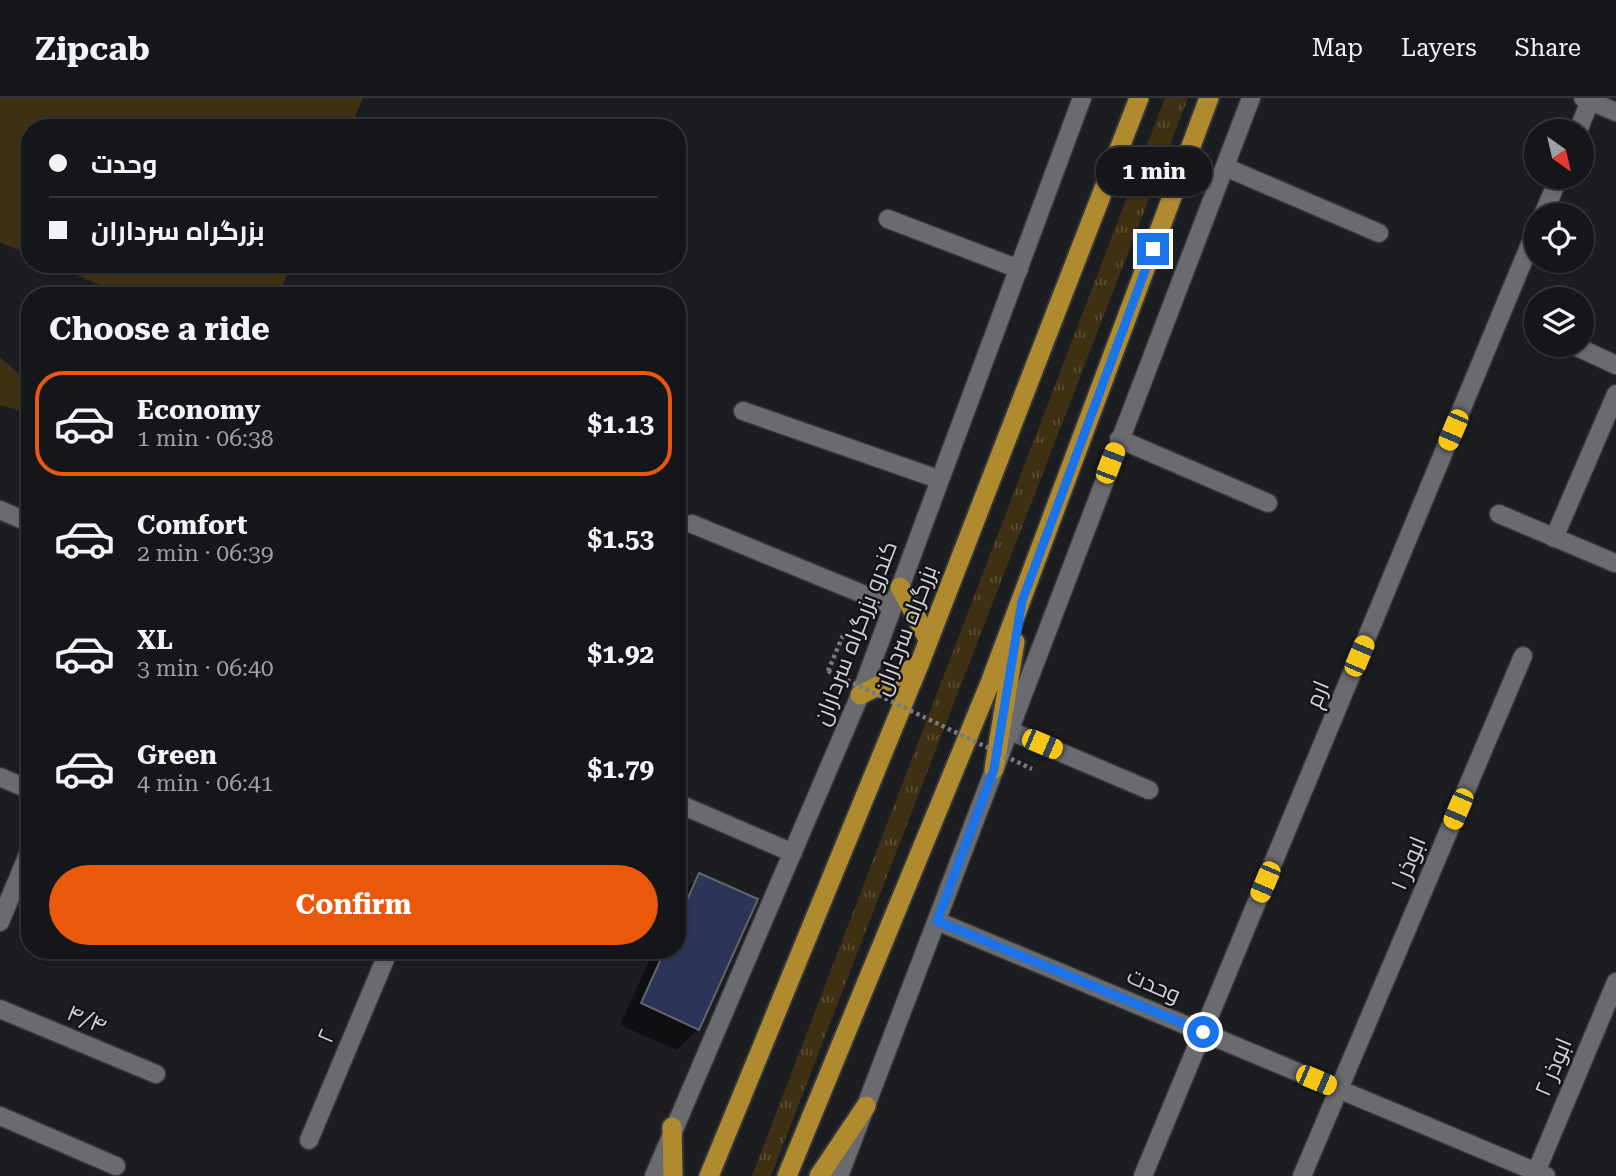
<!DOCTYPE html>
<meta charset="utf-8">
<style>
body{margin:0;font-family:"Roboto Serif",Cairo,serif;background:#222326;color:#f1f3f6;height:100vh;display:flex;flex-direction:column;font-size:26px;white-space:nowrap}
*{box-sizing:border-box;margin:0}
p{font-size:23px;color:#9d9fa2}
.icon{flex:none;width:38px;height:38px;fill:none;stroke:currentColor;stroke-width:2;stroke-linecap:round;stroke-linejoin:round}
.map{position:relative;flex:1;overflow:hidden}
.details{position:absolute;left:21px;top:189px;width:665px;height:672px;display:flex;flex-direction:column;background:#151619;border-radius:28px;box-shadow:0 2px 5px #0004,0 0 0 2px #343538}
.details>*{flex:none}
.hud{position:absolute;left:21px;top:21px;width:665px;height:154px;border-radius:28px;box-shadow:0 2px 5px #0004,0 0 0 2px #343538;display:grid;align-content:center;height:154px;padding:0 28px;background:#151619}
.needle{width:46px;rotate:146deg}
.fabs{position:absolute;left:1524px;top:21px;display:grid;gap:14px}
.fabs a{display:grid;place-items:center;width:70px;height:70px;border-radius:50%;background:#151619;box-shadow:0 2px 5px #0004,0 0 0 2px #343538;font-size:35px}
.end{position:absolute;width:32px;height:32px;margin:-16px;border:9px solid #1a73e8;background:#fff;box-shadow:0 0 0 4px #fff}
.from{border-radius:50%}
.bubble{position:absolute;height:49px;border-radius:24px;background:#151619;box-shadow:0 2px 5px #0004,0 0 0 2px #343538;font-size:23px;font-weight:700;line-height:49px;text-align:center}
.car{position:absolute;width:21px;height:42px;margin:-21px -10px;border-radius:9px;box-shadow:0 0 5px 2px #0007;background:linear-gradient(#f5c518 24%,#345 0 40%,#f5c518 0 76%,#345 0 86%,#f5c518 0)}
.hud b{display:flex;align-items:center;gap:24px;height:66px;font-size:26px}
.hud b+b{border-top:2px solid #343538}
.hud i{width:18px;height:18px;background:#f1f3f6}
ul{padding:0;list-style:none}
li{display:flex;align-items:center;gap:21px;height:105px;margin:0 14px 10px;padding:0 14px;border:4px solid transparent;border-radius:28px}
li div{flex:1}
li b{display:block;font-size:26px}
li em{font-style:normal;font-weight:700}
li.on{border-color:#ea580c}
li>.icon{width:63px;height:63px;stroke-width:1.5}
h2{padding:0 28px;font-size:32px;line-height:84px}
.primary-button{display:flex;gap:14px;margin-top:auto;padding:14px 28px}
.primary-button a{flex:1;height:80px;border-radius:42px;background:#ea580c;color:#fff;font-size:28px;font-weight:700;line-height:80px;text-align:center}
header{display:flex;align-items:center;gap:42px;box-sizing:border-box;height:98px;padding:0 35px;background:#151619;border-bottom:2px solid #343538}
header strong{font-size:33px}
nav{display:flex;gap:38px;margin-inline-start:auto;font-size:24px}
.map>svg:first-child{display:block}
.grass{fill:url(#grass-tufts)}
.green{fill:#3e3013}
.shadow{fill:#0007}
.building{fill:#2c3459;stroke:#636469;stroke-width:2}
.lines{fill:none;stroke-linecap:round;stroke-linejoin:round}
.minor-casing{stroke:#36373a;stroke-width:21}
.tertiary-casing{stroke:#36373a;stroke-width:21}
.secondary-casing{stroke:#36373a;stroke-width:21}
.trunk-casing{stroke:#36373a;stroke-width:23}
.path{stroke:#78797d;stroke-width:4.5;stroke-dasharray:3.5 3.5;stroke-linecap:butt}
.minor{stroke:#696b70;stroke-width:18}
.tertiary{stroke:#696b70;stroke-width:18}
.secondary{stroke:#696b70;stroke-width:18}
.trunk{stroke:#b08a2e;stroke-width:19}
.path-bridge{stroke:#78797d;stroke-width:4.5;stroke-dasharray:3.5 3.5;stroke-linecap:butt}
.route{stroke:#1a73e8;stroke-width:9}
.labels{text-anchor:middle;stroke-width:5;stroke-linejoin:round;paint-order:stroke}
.street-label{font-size:23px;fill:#d0d1d4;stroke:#131418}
</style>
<header>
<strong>Zipcab</strong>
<nav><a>Map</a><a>Layers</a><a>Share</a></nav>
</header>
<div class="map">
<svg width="1616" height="1078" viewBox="0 0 1616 1078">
<defs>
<pattern id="grass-tufts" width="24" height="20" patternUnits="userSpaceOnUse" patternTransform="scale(1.75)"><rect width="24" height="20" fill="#3e3013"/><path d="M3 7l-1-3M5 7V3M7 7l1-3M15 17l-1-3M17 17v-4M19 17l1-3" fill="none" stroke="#594d34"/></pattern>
</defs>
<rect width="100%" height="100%" fill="#1c1d21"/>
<!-- grass -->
<polygon class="grass" points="1165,0 1188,0 771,1078 752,1078"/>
<!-- green -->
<g class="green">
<polygon points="0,0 363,0 350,30 30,30 30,157 0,144"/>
<polygon points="51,166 291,166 278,198 125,198"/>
<polygon points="0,259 19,276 30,279 30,316 0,307"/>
</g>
<!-- shadow -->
<polygon class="shadow" points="700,777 698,931 676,952 620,927 654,852 677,852 677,801"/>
<!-- building -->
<polygon class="building" points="699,775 758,801 699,932 641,905 665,852 677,852 677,824"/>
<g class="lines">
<defs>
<g id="minor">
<polyline points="1578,33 1590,3"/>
<polyline points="1225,69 1379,135"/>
<polyline points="1543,117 1559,79"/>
<polyline points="888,121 1019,171"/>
<polyline points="1573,247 1616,267"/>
<polyline points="743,313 938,381"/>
<polyline points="1119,341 1268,405"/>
<polyline points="1499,416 1615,465"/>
<polyline points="692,426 892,508"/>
<polyline points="1554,440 1616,296"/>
<polyline points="1008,632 1149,692"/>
<polyline points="0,679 30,692"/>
<polyline points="0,824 30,752"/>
<polyline points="0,911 156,976"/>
<polyline points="1339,991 1523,558"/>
<polyline points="0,1018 116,1068"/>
<polyline points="309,1042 389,852"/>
<polyline points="1536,1074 1616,884"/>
<polyline points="1143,1078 1536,132"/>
</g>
<g id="tertiary">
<polyline points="1583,0 1616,14"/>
<polyline points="0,412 30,425"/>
<polyline points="677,705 793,755"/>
<polyline points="937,823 1546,1078"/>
<polyline points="1302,1078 1339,991"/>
</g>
<g id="secondary">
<polyline points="654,1078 860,597 1082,0"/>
<polyline points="839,1078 1251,0"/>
</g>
<g id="trunk">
<polyline points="900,489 928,541"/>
<polyline points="860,597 919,567"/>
<polyline points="994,671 1015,544"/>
<polyline points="672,1029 673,1078"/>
<polyline points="709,1078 919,567 1139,0"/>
<polyline points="787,1078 990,585 1209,0"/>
<polyline points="819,1078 866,1008"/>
</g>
</defs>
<!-- minor casing -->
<use href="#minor" class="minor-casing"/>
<!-- tertiary casing -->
<use href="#tertiary" class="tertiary-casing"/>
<!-- secondary casing -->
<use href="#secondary" class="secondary-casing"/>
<!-- trunk casing -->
<use href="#trunk" class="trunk-casing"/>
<!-- path -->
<polyline class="path" points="828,573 844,535 857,541"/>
<!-- minor -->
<use href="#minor" class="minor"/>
<!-- tertiary -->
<use href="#tertiary" class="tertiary"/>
<!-- secondary -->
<use href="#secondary" class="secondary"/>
<!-- trunk -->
<use href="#trunk" class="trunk"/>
<!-- path-bridge -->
<polyline class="path-bridge" points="828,573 1032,671"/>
</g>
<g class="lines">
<!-- route -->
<polyline class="route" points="1153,151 1022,503 994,671 937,823 1203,934"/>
</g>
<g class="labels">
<!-- street labels -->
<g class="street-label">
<text transform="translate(905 532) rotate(-69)" y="8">بزرگراه سرداران</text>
<text transform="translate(855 535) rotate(-69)" y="8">کندرو بزرگراه سرداران</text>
<text transform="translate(1317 596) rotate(-67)" y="8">ارم</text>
<text transform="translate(1408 765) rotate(-67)" y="8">ابوذر ۱</text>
<text transform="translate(1154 887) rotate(23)" y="8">وحدت</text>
<text transform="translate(87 921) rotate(23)" y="8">۴/۴</text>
<text transform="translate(326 938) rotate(-67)" y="8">۲</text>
<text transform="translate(1553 969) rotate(-67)" y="8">ابوذر ۲</text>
</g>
</g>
</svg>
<div class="fabs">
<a><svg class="needle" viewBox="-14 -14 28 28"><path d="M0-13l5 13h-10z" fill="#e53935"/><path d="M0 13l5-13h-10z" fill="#9d9fa2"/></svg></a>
<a><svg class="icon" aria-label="locate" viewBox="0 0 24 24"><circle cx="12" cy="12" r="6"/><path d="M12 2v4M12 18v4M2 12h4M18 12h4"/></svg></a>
<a><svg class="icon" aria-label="layers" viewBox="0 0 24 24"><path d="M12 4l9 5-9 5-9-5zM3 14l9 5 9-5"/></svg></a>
</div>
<i class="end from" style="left:1203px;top:934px"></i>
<i class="end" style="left:1153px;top:151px"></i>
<div class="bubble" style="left:1096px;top:49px;width:116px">1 min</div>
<i class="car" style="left:1453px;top:332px;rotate:203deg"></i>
<i class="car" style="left:1110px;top:365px;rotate:21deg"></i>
<i class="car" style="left:1359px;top:558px;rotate:23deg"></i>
<i class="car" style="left:1042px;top:646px;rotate:113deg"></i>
<i class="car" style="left:1458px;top:711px;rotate:203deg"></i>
<i class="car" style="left:1265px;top:784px;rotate:203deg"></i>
<i class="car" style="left:1316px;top:982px;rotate:113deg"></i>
<div class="hud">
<b><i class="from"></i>وحدت</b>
<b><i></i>بزرگراه سرداران</b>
</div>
<section class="details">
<h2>Choose a ride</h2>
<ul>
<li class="on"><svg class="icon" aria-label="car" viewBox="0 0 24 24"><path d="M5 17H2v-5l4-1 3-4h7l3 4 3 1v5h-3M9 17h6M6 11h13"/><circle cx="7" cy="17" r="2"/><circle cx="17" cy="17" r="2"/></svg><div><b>Economy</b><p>1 min · 06:38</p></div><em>$1.13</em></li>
<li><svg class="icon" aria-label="car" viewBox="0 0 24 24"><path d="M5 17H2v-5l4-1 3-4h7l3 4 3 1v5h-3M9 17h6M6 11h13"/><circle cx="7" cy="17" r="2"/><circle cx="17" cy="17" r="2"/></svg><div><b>Comfort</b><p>2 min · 06:39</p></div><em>$1.53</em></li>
<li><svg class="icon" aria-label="car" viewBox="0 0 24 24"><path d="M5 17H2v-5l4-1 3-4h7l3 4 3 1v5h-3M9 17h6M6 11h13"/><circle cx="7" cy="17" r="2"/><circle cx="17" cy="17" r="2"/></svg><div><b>XL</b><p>3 min · 06:40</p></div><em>$1.92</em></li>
<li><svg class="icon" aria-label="car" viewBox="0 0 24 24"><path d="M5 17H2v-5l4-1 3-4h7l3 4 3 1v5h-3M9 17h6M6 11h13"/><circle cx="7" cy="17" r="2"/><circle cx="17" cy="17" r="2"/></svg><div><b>Green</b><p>4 min · 06:41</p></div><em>$1.79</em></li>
</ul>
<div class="primary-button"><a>Confirm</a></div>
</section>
</div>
